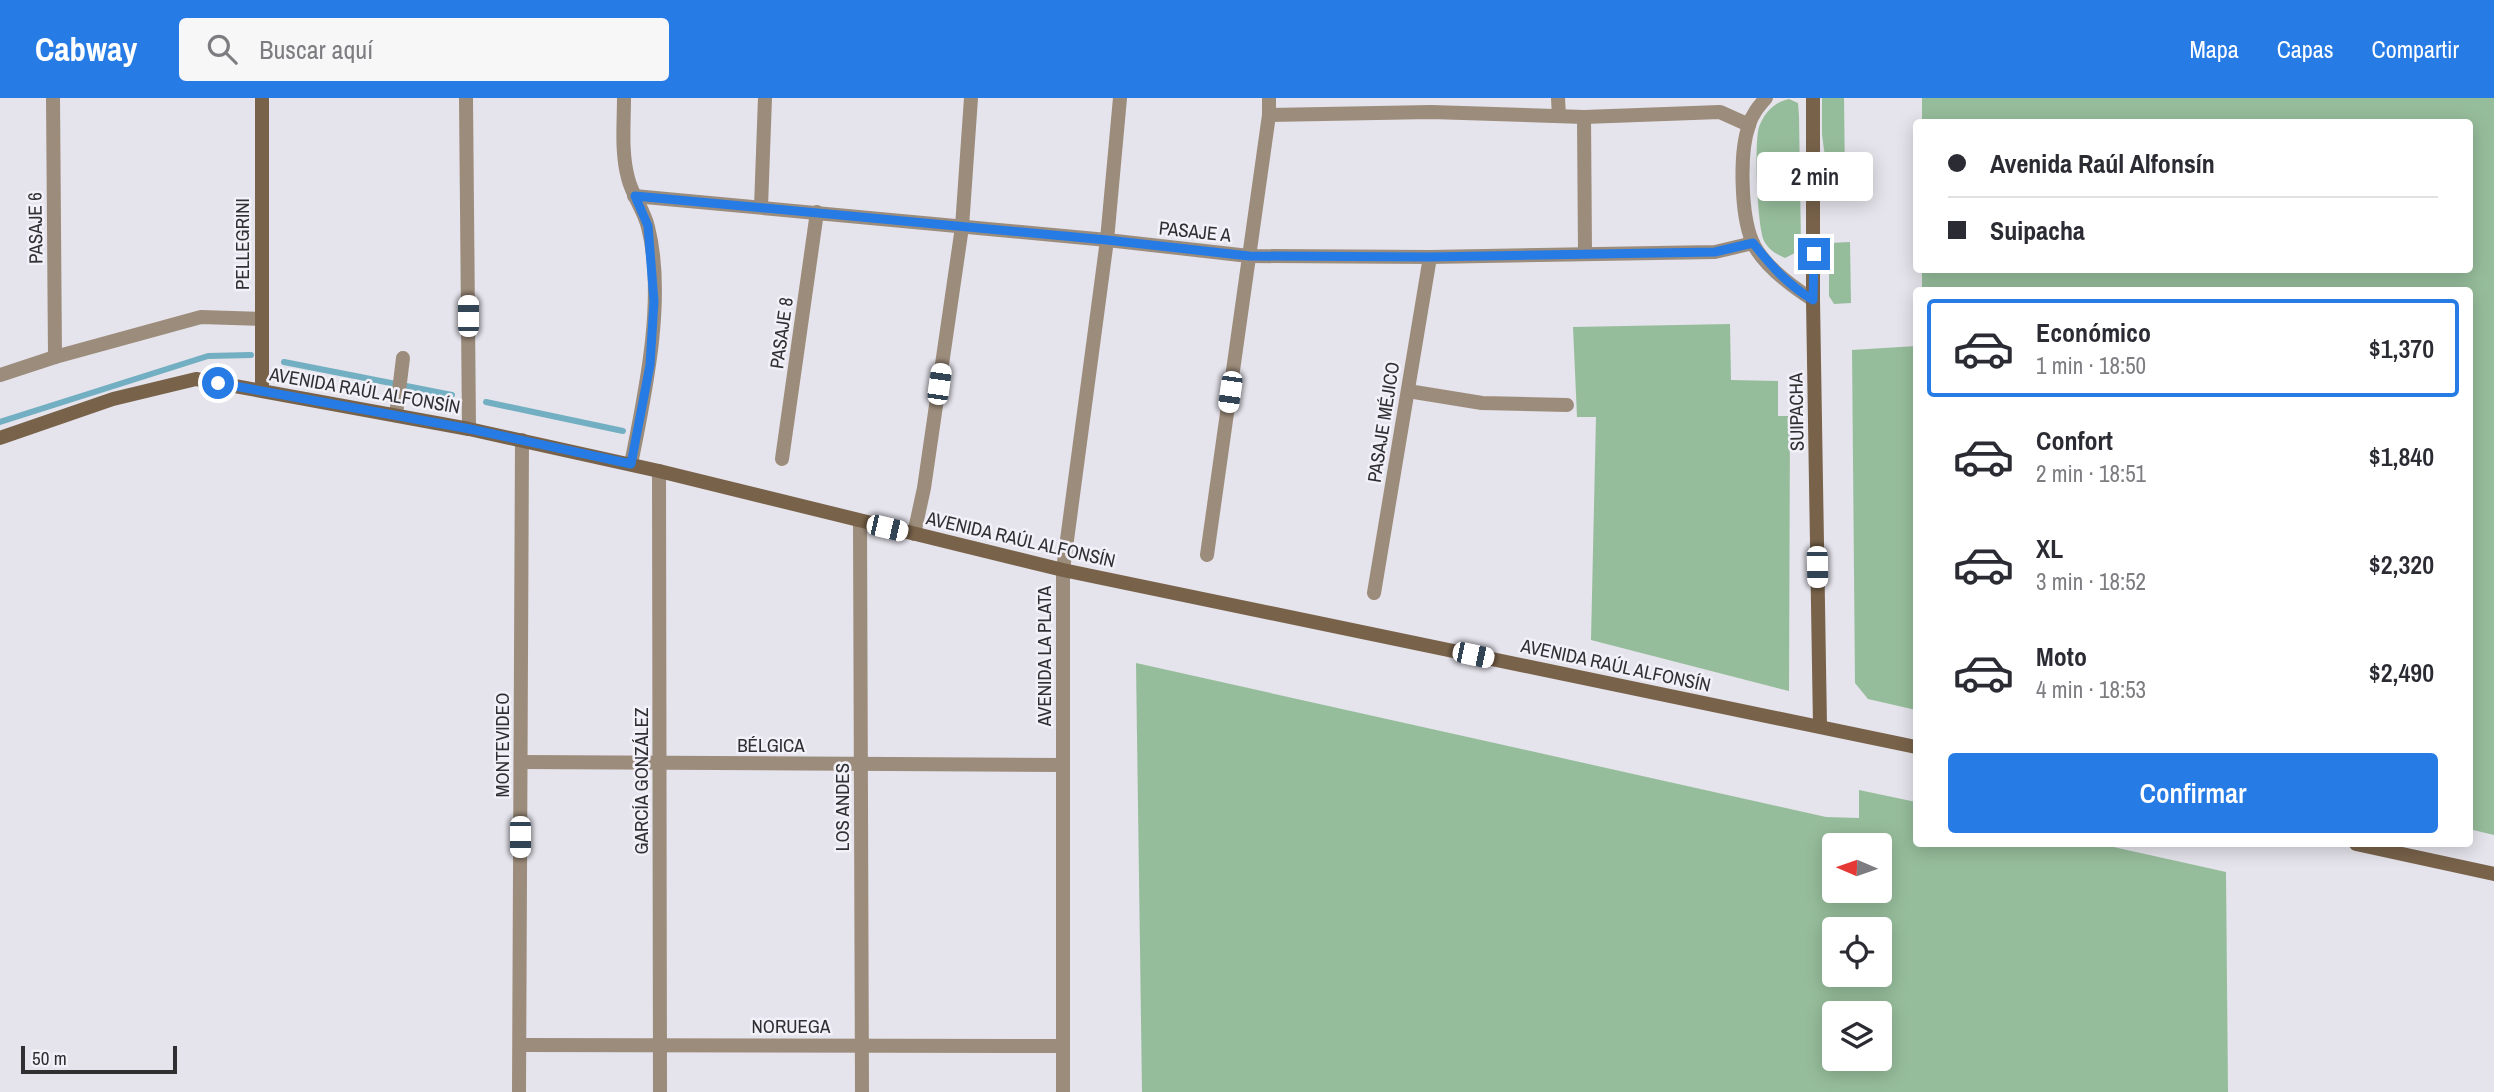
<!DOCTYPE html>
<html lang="es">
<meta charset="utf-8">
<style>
body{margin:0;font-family:"Archivo Narrow",sans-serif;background:#f7f7f7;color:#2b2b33;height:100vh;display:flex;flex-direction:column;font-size:26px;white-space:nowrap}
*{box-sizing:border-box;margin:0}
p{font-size:23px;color:#7c7c81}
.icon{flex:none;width:38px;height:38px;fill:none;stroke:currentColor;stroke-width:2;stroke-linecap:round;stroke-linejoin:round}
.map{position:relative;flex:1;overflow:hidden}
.side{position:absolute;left:1913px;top:189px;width:560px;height:560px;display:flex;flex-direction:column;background:#fff;border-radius:7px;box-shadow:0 4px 18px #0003}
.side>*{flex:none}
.top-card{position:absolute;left:1913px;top:21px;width:560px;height:154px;border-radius:7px;box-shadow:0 4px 18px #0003;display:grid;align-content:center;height:154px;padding:0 35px;background:#fff}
.needle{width:46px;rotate:272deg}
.tools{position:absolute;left:1822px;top:735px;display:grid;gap:14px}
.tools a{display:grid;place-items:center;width:70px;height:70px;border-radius:7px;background:#fff;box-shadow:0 4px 18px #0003;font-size:35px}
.scale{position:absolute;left:21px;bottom:18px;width:156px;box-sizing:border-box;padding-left:7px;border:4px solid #302f32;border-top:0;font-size:19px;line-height:24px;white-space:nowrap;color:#302f32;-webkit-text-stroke:5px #f2f0f8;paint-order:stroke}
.end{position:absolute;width:32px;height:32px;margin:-16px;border:9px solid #277be5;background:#fff;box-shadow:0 0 0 4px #fff}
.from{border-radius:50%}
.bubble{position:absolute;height:49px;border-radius:7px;background:#fff;box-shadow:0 4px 18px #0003;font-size:23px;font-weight:600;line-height:49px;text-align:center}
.car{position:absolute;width:21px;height:42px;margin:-21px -10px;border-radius:9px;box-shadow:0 0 5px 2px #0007;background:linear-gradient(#fff 24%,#345 0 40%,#fff 0 76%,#345 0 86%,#fff 0)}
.top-card b{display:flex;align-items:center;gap:24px;height:66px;font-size:26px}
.top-card b+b{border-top:2px solid #e1e1e2}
.top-card i{width:18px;height:18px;background:#2b2b33}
ul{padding:12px 0 0;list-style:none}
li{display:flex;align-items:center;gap:21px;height:98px;margin:0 14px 10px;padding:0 21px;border:4px solid transparent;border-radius:7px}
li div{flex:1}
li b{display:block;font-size:26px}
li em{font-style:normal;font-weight:600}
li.active{border-color:#277be5}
li>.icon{width:63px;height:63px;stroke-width:1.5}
.primary-button{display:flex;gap:14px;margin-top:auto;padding:14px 35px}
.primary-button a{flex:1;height:80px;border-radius:7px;background:#277be5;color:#fff;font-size:28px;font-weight:600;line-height:80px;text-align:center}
header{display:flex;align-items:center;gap:42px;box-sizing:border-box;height:98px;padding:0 35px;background:#277be5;color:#fff}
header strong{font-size:33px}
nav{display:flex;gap:38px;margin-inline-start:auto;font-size:24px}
.search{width:490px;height:63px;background:#f7f7f7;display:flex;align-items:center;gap:18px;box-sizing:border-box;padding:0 24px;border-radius:7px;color:#7c7c81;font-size:26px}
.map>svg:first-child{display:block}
.green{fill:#96bd9b;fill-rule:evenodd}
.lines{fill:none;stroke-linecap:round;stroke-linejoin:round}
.stream{stroke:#73afc2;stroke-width:6}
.street{stroke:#9c8c7b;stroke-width:14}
.secondary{stroke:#78624a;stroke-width:14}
.route{stroke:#277be5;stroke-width:9}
.labels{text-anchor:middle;stroke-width:5;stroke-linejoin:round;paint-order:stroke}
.street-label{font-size:19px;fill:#302f32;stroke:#f2f0f8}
</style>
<header>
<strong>Cabway</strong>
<div class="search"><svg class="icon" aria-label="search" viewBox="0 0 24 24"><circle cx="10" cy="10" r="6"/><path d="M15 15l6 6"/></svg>Buscar aquí</div>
<nav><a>Mapa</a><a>Capas</a><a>Compartir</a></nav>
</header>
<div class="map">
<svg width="2494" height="994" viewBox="0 0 2494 994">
<rect width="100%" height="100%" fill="#e5e3eb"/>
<!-- green -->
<g class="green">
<polygon points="1822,0 1844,0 1845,83 1828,83 1822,36"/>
<polygon points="1922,0 2494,0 2494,737 2469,731 2469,192 1922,192 1922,172 2469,172 2469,24 1922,24"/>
<path d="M 1789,1 L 1798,5 L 1799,18 L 1801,148 L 1795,155 L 1785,160 C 1776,156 1769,152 1764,143 C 1757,129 1754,44 1759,29 C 1764,15 1774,4 1789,1 Z"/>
<polygon points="1850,144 1851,205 1834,206 1829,198 1829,145"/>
<polygon points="1730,226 1731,282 1778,283 1778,318 1790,318 1789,593 1591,542 1596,319 1577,319 1573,229"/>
<polygon points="1916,248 1916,612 1868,601 1855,585 1852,252"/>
<path d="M 1136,565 L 1826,719 L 1859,720 L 1859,692 L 1916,704 L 1916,746 L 2100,746 L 2226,774 L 2228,994 L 1142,994 ZM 1834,747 L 1880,747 L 1880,793 L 1834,793 ZM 1834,831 L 1880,831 L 1880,877 L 1834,877 ZM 1834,915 L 1880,915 L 1880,961 L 1834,961 Z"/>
</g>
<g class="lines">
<!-- stream -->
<g class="stream">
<polyline points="284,264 452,297"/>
<polyline points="486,304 623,333"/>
<polyline points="0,324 208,258 251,257"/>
</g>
<!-- street -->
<g class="street">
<polyline points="53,0 55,259"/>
<polyline points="466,0 469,331"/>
<path d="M 624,0 C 624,26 621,54 628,80 C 632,97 644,112 648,129 C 666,200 645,296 631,366"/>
<polyline points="1558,0 1559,18"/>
<path d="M 1766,0 C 1759,8 1752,16 1749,27 C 1739,55 1741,116 1752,143 C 1762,167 1793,189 1813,202"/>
<polyline points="1269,17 1431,14 1584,19 1720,14 1749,27"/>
<polyline points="1584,19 1585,156"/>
<polyline points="634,98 1107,142 1249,158 1430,159 1715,154 1753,145"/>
<polyline points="761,109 765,0"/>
<polyline points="0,277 55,259 201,219 261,221"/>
<polyline points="1408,293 1482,305 1567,307"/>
<polyline points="396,317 403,260"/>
<polyline points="782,361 817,114"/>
<polyline points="659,373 660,994"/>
<polyline points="860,424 862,994"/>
<polyline points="914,436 924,390 962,129 971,0"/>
<polyline points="1207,457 1269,17 1269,0"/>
<polyline points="1374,495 1430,159"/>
<polyline points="521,664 1063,667"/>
<polyline points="520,947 1063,948"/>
<polyline points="519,994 522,342"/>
<polyline points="1063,994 1063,472 1107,142 1120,0"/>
</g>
<!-- secondary -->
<g class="secondary">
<polyline points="1813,0 1813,202 1820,628"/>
<polyline points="262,292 262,0"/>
<polyline points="0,340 113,301 196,281 469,331 659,373 1063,472 1916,649"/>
<polyline points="2356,746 2494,776"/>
</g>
</g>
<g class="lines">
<!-- route -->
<path class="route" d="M 218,285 L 470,331 L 631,366 L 650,267 L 654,203 L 648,128 L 635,98 L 1107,142 L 1249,158 L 1430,159 L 1715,154 L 1753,145 C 1771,168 1788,187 1813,202 L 1814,156"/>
</g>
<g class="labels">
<!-- street labels -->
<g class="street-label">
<text transform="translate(35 130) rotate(-91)" y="7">PASAJE 6</text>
<text transform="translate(1195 133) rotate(6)" y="7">PASAJE A</text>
<text transform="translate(242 146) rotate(-90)" y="7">PELLEGRINI</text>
<text transform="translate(781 235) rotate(-82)" y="7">PASAJE 8</text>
<text transform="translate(365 292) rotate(10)" y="7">AVENIDA RAÚL ALFONSÍN</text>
<text transform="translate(1796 314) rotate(-91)" y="7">SUIPACHA</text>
<text transform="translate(1383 324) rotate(-81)" y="7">PASAJE MÉJICO</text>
<text transform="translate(1021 441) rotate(13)" y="7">AVENIDA RAÚL ALFONSÍN</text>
<text transform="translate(1044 558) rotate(-90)" y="7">AVENIDA LA PLATA</text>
<text transform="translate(1616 567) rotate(12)" y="7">AVENIDA RAÚL ALFONSÍN</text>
<text transform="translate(502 647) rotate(-90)" y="7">MONTEVIDEO</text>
<text x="771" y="654">BÉLGICA</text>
<text transform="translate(641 683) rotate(-90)" y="7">GARCÍA GONZÁLEZ</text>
<text transform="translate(842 709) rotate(-90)" y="7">LOS ANDES</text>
<text x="791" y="935">NORUEGA</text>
</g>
</g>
</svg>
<div class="tools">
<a><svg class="needle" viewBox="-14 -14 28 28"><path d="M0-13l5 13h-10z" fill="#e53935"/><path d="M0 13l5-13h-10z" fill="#7c7c81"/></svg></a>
<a><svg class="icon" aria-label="locate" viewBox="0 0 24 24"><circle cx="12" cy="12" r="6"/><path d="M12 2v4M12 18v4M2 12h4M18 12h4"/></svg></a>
<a><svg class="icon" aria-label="layers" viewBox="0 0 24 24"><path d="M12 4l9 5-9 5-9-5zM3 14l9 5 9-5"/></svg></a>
</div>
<div class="scale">50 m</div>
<i class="end from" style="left:218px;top:285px"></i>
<i class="end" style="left:1814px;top:156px"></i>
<div class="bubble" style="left:1757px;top:54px;width:116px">2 min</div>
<i class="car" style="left:468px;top:218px;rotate:0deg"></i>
<i class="car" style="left:939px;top:286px;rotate:8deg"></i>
<i class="car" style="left:1230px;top:294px;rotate:188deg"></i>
<i class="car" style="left:887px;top:430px;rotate:103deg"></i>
<i class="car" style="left:1817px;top:469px;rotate:179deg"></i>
<i class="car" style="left:1473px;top:557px;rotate:102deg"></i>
<i class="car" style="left:520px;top:739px;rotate:180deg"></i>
<div class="top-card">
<b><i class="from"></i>Avenida Raúl Alfonsín</b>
<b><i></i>Suipacha</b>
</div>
<section class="side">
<ul>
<li class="active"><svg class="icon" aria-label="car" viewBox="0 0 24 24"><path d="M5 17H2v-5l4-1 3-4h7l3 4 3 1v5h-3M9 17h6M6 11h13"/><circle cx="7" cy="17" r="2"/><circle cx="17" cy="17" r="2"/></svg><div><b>Económico</b><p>1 min · 18:50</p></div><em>$1,370</em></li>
<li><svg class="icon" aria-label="car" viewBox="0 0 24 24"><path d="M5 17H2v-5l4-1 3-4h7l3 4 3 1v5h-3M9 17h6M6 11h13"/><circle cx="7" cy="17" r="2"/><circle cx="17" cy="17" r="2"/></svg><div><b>Confort</b><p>2 min · 18:51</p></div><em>$1,840</em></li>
<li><svg class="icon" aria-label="car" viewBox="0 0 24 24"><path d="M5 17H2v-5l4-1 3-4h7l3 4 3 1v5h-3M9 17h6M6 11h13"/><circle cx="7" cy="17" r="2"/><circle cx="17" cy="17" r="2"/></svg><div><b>XL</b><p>3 min · 18:52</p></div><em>$2,320</em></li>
<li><svg class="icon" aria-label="car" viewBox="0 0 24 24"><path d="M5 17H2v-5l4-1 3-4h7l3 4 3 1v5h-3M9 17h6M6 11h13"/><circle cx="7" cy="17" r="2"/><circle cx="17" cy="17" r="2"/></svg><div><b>Moto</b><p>4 min · 18:53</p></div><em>$2,490</em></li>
</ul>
<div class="primary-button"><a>Confirmar</a></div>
</section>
</div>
